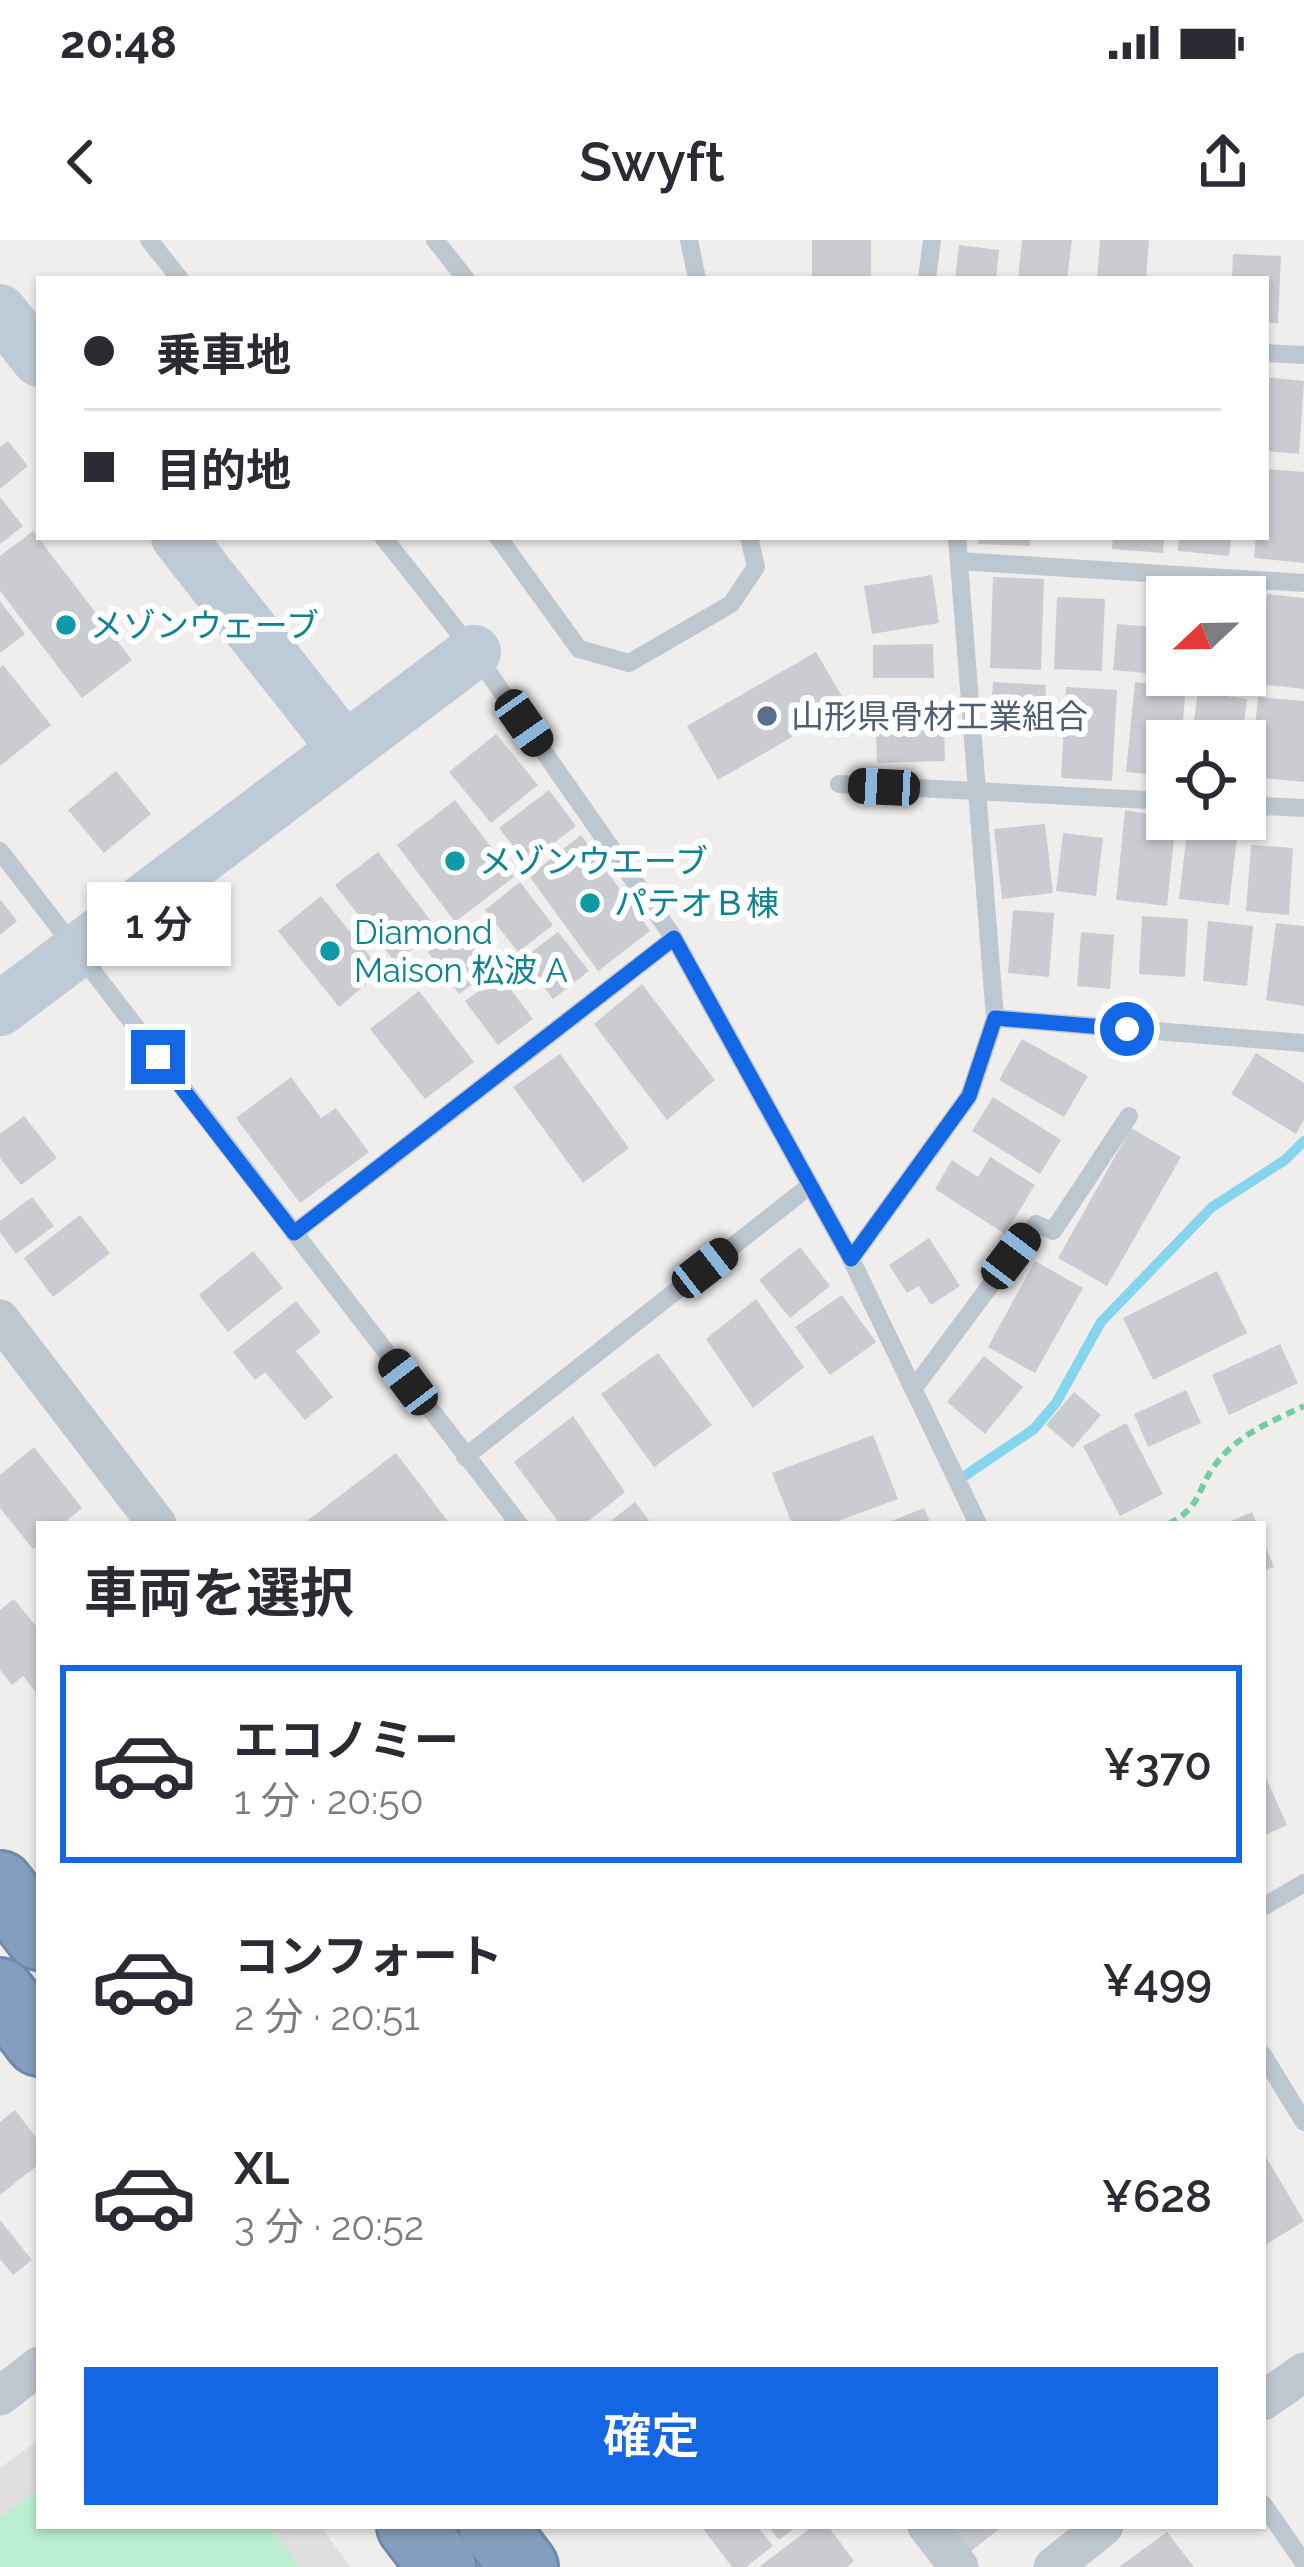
<!DOCTYPE html>
<html lang="ja">
<meta charset="utf-8">
<style>
body{margin:0;font-family:Raleway,"Noto Sans JP",sans-serif;background:#f2f2f3;color:#2b2b33;height:100vh;display:flex;flex-direction:column;font-size:45px;white-space:nowrap}
*{box-sizing:border-box;margin:0}
p{font-size:39px;color:#7c7c81}
.icon{flex:none;width:66px;height:66px;fill:none;stroke:currentColor;stroke-width:2;stroke-linecap:round;stroke-linejoin:round}
.map{position:relative;flex:1;overflow:hidden}
.drawer{position:absolute;left:36px;top:1281px;width:1230px;height:1008px;display:flex;flex-direction:column;background:#fff;border-radius:0px;box-shadow:0 3px 9px #0004}
.drawer>*{flex:none}
.top-card{position:absolute;left:36px;top:36px;width:1233px;height:264px;border-radius:0px;box-shadow:0 3px 9px #0004;display:grid;align-content:center;height:264px;padding:0 48px;background:#fff}
.needle{width:78px;rotate:248deg}
.buttons{position:absolute;left:1146px;top:336px;display:grid;gap:24px}
.buttons a{display:grid;place-items:center;width:120px;height:120px;border-radius:0px;background:#fff;box-shadow:0 3px 9px #0004;font-size:60px}
.end{position:absolute;width:54px;height:54px;margin:-27px;border:15px solid #1467e4;background:#fff;box-shadow:0 0 0 6px #fff}
.from{border-radius:50%}
.bubble{position:absolute;height:84px;border-radius:0px;background:#fff;box-shadow:0 3px 9px #0004;font-size:39px;font-weight:600;line-height:84px;text-align:center}
.car{position:absolute;width:36px;height:72px;margin:-36px -18px;border-radius:15px;box-shadow:0 0 9px 3px #0007;background:linear-gradient(#222 24%,#8ab4d8 0 40%,#222 0 76%,#8ab4d8 0 86%,#222 0)}
.top-card b{display:flex;align-items:center;gap:42px;height:114px;font-size:45px}
.top-card b+b{border-top:3px solid #e1e1e2}
.top-card i{width:30px;height:30px;background:#2b2b33}
ul{padding:0;list-style:none}
li{display:flex;align-items:center;gap:36px;height:198px;margin:0 24px 18px;padding:0 24px;border:6px solid transparent;border-radius:0px}
li div{flex:1}
li b{display:block;font-size:45px}
li em{font-style:normal;font-weight:600}
li.on{border-color:#1467e4}
li>.icon{width:108px;height:108px;stroke-width:1.5}
h2{padding:0 48px;font-size:54px;line-height:144px}
.primary-button{display:flex;gap:24px;margin-top:auto;padding:24px 48px}
.primary-button a{flex:1;height:138px;border-radius:0px;background:#1467e4;color:#fff;font-size:48px;font-weight:600;line-height:138px;text-align:center}
.status{display:flex;justify-content:space-between;align-items:center;height:84px;padding:0 60px;background:#fff;direction:ltr}
.status svg{height:33px;fill:currentColor}
header{display:flex;justify-content:space-between;align-items:center;height:156px;padding:0 48px;background:#fff;font-size:54px;font-weight:600}
.map>svg:first-child{display:block}
.education{fill:#e1dedf}
.green{fill:#baf0d1}
.lines{fill:none;stroke-linecap:round;stroke-linejoin:round}
.stream{stroke:#86d5ee;stroke-width:10}
.building{fill:#caccd2}
.highway-casing{stroke:#6f89aa;stroke-width:72}
.path{stroke:#71cea4;stroke-width:6;stroke-dasharray:9 6;stroke-linecap:butt}
.lane{stroke:#bdc7d0;stroke-width:18}
.street{stroke:#bdc7d0;stroke-width:39}
.secondary{stroke:#bfcad7;stroke-width:54}
.highway{stroke:#839ebe;stroke-width:66}
.route{stroke:#1467e4;stroke-width:15}
.culture-dot{fill:#0f9aa8;stroke:#fff;stroke-width:4.5}
.service-dot{fill:#5c6f8a;stroke:#fff;stroke-width:4.5}
.labels{text-anchor:middle;stroke-width:12;stroke-linejoin:round;paint-order:stroke}
.culture-label{font-size:33px;fill:#0d838f;stroke:#fff;text-anchor:start}
.service-label{font-size:33px;fill:#4e5e75;stroke:#fff;text-anchor:start}
</style>
<div class="status"><b>20:48</b><svg viewBox="0 0 49 12"><path d="M0 12V9h3v3zM5 12V6h3v6zM10 12V3h3v9zM15 12V0h3v12zM26 1h20v11H26zM47 4h2v5h-2z"/></svg></div>
<header><svg class="icon" aria-label="back" viewBox="0 0 24 24"><path d="M15 5l-7 7 7 7"/></svg>Swyft<svg class="icon" aria-label="share" viewBox="0 0 24 24"><path d="M12 15V3M7 8l5-5 5 5M5 13v7h14v-7"/></svg></header>
<div class="map">
<svg width="1304" height="2327" viewBox="0 0 1304 2327">
<rect width="100%" height="100%" fill="#f0eded"/>
<!-- education -->
<polygon class="education" points="39,2199 39,2286 320,2286 351,2327 0,2327 0,2228"/>
<!-- green -->
<polygon class="green" points="39,2248 39,2286 269,2286 300,2327 0,2327 0,2278"/>
<g class="lines">
<!-- stream -->
<polyline class="stream" points="966,1235 1034,1189 1056,1163 1101,1082 1212,967 1285,920 1304,901"/>
</g>
<!-- building -->
<g class="building">
<rect x="812" y="0" width="59" height="39"/>
<polygon points="1022,0 1072,0 1067,39 1018,39"/>
<polygon points="1100,0 1149,0 1146,39 1097,39"/>
<polygon points="959,5 999,10 996,39 955,39"/>
<polygon points="1233,14 1281,16 1278,83 1266,83 1266,39 1232,39"/>
<polygon points="1266,137 1304,141 1299,214 1266,211"/>
<polygon points="8,201 28,226 0,249 0,207"/>
<polygon points="1266,229 1304,232 1304,323 1254,318 1256,297 1266,297"/>
<polygon points="0,257 23,286 0,304"/>
<polygon points="33,291 132,420 82,458 0,351 0,316"/>
<polygon points="979,297 1030,297 1030,306 978,304"/>
<polygon points="1113,297 1164,297 1163,313 1112,309"/>
<polygon points="1179,297 1231,297 1229,316 1178,311"/>
<polygon points="932,335 939,383 872,394 864,346"/>
<polygon points="993,337 1044,339 1041,430 990,428"/>
<polygon points="1267,354 1304,358 1304,449 1258,444"/>
<polygon points="1057,357 1105,359 1102,431 1054,429"/>
<polygon points="0,361 25,394 0,413"/>
<polygon points="1117,384 1167,388 1167,435 1113,430"/>
<polygon points="933,404 934,438 873,438 873,405"/>
<polygon points="816,412 847,465 718,540 687,486"/>
<polygon points="3,425 51,485 0,526 0,428"/>
<polygon points="993,442 1046,445 1043,496 990,493"/>
<polygon points="1135,442 1186,448 1181,501 1167,501 1167,536 1126,532"/>
<polygon points="1066,447 1117,450 1112,541 1061,538"/>
<polygon points="1198,452 1247,459 1242,501 1191,501"/>
<polygon points="1258,457 1304,461 1304,542 1250,537"/>
<polygon points="943,462 945,521 877,523 875,464"/>
<polygon points="496,494 538,545 491,583 449,532"/>
<polygon points="116,531 151,574 104,613 68,570"/>
<polygon points="549,550 576,586 527,624 499,588"/>
<polygon points="455,560 514,637 455,682 397,605"/>
<polygon points="1125,570 1176,579 1167,666 1116,660"/>
<polygon points="1045,584 1053,653 1002,659 994,589"/>
<polygon points="1187,592 1237,598 1229,665 1179,659"/>
<polygon points="1063,593 1103,598 1096,656 1056,651"/>
<polygon points="581,595 650,691 598,731 529,636"/>
<polygon points="1251,605 1293,608 1289,675 1246,671"/>
<polygon points="378,612 438,690 395,722 335,645"/>
<polygon points="520,642 553,685 518,712 485,670"/>
<polygon points="321,656 382,731 339,767 278,691"/>
<polygon points="0,659 17,681 0,695"/>
<polygon points="1013,670 1054,673 1049,737 1008,733"/>
<polygon points="1142,676 1188,679 1185,737 1139,734"/>
<polygon points="1208,681 1253,686 1247,746 1203,741"/>
<polygon points="1276,683 1304,686 1304,766 1266,760"/>
<polygon points="464,686 494,728 459,754 428,712"/>
<polygon points="558,692 589,731 553,759 522,719"/>
<polygon points="1081,692 1114,695 1110,749 1077,746"/>
<polygon points="500,735 533,779 498,805 465,761"/>
<polygon points="642,744 715,840 667,880 594,784"/>
<polygon points="419,751 474,822 425,859 370,789"/>
<polygon points="1022,799 1088,836 1064,877 999,840"/>
<polygon points="1256,813 1304,843 1304,880 1296,894 1231,854"/>
<polygon points="560,814 629,908 583,943 513,847"/>
<polygon points="291,837 321,878 336,868 369,912 300,963 236,878"/>
<polygon points="993,857 1061,900 1040,934 972,891"/>
<polygon points="24,876 57,918 21,945 0,918 0,894"/>
<polygon points="1131,888 1181,917 1107,1046 1058,1018"/>
<polygon points="990,917 1035,945 1005,994 935,949 952,920 978,937"/>
<polygon points="32,957 54,986 16,1014 0,992 0,981"/>
<polygon points="80,975 110,1013 53,1057 24,1018"/>
<polygon points="929,998 960,1046 931,1065 919,1046 907,1053 889,1025"/>
<polygon points="800,1007 830,1046 790,1078 759,1040"/>
<polygon points="253,1011 283,1048 228,1092 199,1055"/>
<polygon points="1035,1021 1083,1048 1035,1133 988,1107"/>
<polygon points="1217,1031 1247,1093 1153,1140 1123,1078"/>
<polygon points="842,1055 876,1102 830,1135 795,1087"/>
<polygon points="756,1059 804,1127 753,1168 706,1099"/>
<polygon points="296,1061 321,1092 296,1111 333,1157 305,1180 265,1132 255,1140 233,1112"/>
<polygon points="1280,1104 1298,1143 1229,1175 1212,1135"/>
<polygon points="658,1113 712,1185 654,1227 601,1154"/>
<polygon points="984,1116 1023,1147 985,1194 947,1162"/>
<polygon points="1186,1150 1201,1183 1148,1207 1134,1174"/>
<polygon points="1074,1152 1101,1175 1073,1208 1046,1185"/>
<polygon points="573,1176 625,1252 585,1284 560,1284 514,1222"/>
<polygon points="1126,1183 1163,1254 1120,1276 1083,1206"/>
<polygon points="873,1195 898,1259 830,1284 792,1284 772,1233"/>
<polygon points="34,1207 82,1268 63,1284 39,1284 39,1303 33,1309 0,1268 0,1235"/>
<polygon points="396,1213 450,1284 303,1284"/>
<polygon points="635,1262 652,1284 607,1284"/>
<polygon points="924,1268 931,1284 884,1284"/>
<polygon points="1252,1272 1257,1284 1224,1284"/>
<polygon points="1263,1300 1274,1327 1263,1331"/>
<polygon points="14,1359 39,1390 39,1456 23,1436 12,1445 0,1430 0,1370"/>
<polygon points="1263,1531 1287,1585 1263,1596"/>
<polygon points="15,1870 39,1901 39,1924 0,1955 0,1882"/>
<polygon points="1263,1912 1304,1981 1265,2005 1263,2002"/>
<polygon points="0,1980 32,2020 13,2035 0,2019"/>
<polygon points="709,2286 757,2286 773,2306 746,2327 732,2327 704,2290"/>
<polygon points="768,2286 797,2286 779,2300"/>
<polygon points="813,2286 828,2286 854,2321 847,2327 759,2327"/>
<polygon points="933,2286 997,2286 999,2289 960,2320"/>
<polygon points="1167,2292 1194,2327 1119,2327"/>
</g>
<g class="lines">
<defs>
<g id="highway">
<polyline points="0,1645 39,1696"/>
<polyline points="0,1752 39,1802"/>
<polyline points="411,2286 442,2327"/>
<polyline points="493,2286 524,2327"/>
</g>
</defs>
<!-- highway casing -->
<use href="#highway" class="highway-casing"/>
<!-- path -->
<path class="path" d="M 1169,1284 C 1203,1265 1195,1252 1215,1225 C 1238,1194 1271,1182 1304,1166"/>
<!-- lane -->
<g class="lane">
<polyline points="149,0 180,39"/>
<polyline points="435,0 466,39"/>
<polyline points="689,0 697,39"/>
<polyline points="927,39 932,0"/>
<polyline points="1266,113 1304,115"/>
<polyline points="383,297 474,412 674,698 851,1019 978,1284"/>
<polyline points="498,297 579,409 629,423 731,364 756,327 749,297"/>
<polyline points="959,321 1304,343"/>
<polyline points="839,544 1167,561"/>
<polyline points="1245,565 1304,568"/>
<polyline points="0,611 519,1284"/>
<polyline points="995,778 1304,803"/>
<polyline points="294,993 674,698"/>
<polyline points="851,1019 969,856 995,778 957,297"/>
<polyline points="914,1148 1036,984 1053,991 1129,876"/>
<polyline points="465,1217 808,947"/>
<polyline points="1263,1667 1304,1643"/>
<polyline points="1263,1815 1304,1882"/>
<polyline points="1263,2264 1304,2323"/>
</g>
<!-- street -->
<g class="street">
<polyline points="0,1079 157,1284"/>
<polyline points="0,2156 39,2126"/>
<polyline points="1263,2161 1304,2132"/>
<polyline points="927,2286 959,2327"/>
<polyline points="1053,2327 1104,2286"/>
</g>
<!-- secondary -->
<g class="secondary">
<polyline points="0,71 39,120"/>
<polyline points="345,509 474,412"/>
<polyline points="0,769 345,509 178,297"/>
</g>
<!-- highway -->
<use href="#highway" class="highway"/>
</g>
<g class="lines">
<!-- route -->
<polyline class="route" points="158,817 294,993 674,698 851,1019 969,856 995,778 1127,789"/>
</g>
<!-- markers -->
<g class="culture-dot">
<circle cx="66" cy="385" r="12"/>
<circle cx="455" cy="621" r="12"/>
<circle cx="590" cy="663" r="12"/>
<circle cx="330" cy="711" r="12"/>
</g>
<circle class="service-dot" cx="767" cy="476" r="12"/>
<g class="labels">
<!-- culture labels -->
<g class="culture-label">
<text x="90" y="397">メゾンウェーブ</text>
<text x="479" y="633">メゾンウエーブ</text>
<text x="614" y="675">パテオＢ棟</text>
<text x="354" y="704">Diamond<tspan x="354" dy="38">Maison 松波 A</tspan></text>
</g>
<!-- service labels -->
<g class="service-label">
<text x="791" y="488">山形県骨材工業組合</text>
</g>
</g>
</svg>
<div class="buttons">
<a><svg class="needle" viewBox="-14 -14 28 28"><path d="M0-13l5 13h-10z" fill="#e53935"/><path d="M0 13l5-13h-10z" fill="#7c7c81"/></svg></a>
<a><svg class="icon" aria-label="locate" viewBox="0 0 24 24"><circle cx="12" cy="12" r="6"/><path d="M12 2v4M12 18v4M2 12h4M18 12h4"/></svg></a>
</div>
<i class="end from" style="left:1127px;top:789px"></i>
<i class="end" style="left:158px;top:817px"></i>
<div class="bubble" style="left:87px;top:642px;width:144px">1 分</div>
<i class="car" style="left:524px;top:483px;rotate:145deg"></i>
<i class="car" style="left:884px;top:547px;rotate:273deg"></i>
<i class="car" style="left:1011px;top:1016px;rotate:37deg"></i>
<i class="car" style="left:705px;top:1028px;rotate:52deg"></i>
<i class="car" style="left:408px;top:1142px;rotate:323deg"></i>
<div class="top-card">
<b><i class="from"></i>乗車地</b>
<b><i></i>目的地</b>
</div>
<section class="drawer">
<h2>車両を選択</h2>
<ul>
<li class="on"><svg class="icon" aria-label="car" viewBox="0 0 24 24"><path d="M5 17H2v-5l4-1 3-4h7l3 4 3 1v5h-3M9 17h6M6 11h13"/><circle cx="7" cy="17" r="2"/><circle cx="17" cy="17" r="2"/></svg><div><b>エコノミー</b><p>1 分 · 20:50</p></div><em>¥370</em></li>
<li><svg class="icon" aria-label="car" viewBox="0 0 24 24"><path d="M5 17H2v-5l4-1 3-4h7l3 4 3 1v5h-3M9 17h6M6 11h13"/><circle cx="7" cy="17" r="2"/><circle cx="17" cy="17" r="2"/></svg><div><b>コンフォート</b><p>2 分 · 20:51</p></div><em>¥499</em></li>
<li><svg class="icon" aria-label="car" viewBox="0 0 24 24"><path d="M5 17H2v-5l4-1 3-4h7l3 4 3 1v5h-3M9 17h6M6 11h13"/><circle cx="7" cy="17" r="2"/><circle cx="17" cy="17" r="2"/></svg><div><b>XL</b><p>3 分 · 20:52</p></div><em>¥628</em></li>
</ul>
<div class="primary-button"><a>確定</a></div>
</section>
</div>
